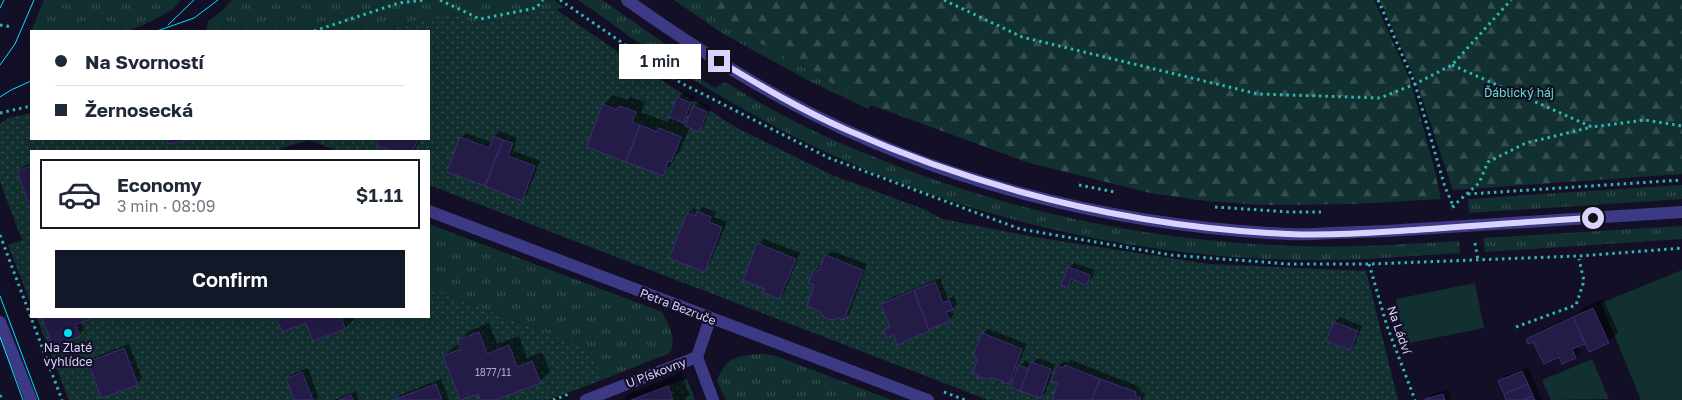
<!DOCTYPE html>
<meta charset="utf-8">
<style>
body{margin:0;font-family:"Golos Text",sans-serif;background:#f6f6f7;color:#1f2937;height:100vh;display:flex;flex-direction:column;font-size:19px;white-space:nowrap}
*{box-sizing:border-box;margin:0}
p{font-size:16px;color:#747a83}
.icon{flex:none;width:28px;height:28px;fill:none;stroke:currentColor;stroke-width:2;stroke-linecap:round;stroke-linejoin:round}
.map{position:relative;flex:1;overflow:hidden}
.panel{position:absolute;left:30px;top:150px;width:400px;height:168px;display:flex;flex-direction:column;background:#fff;border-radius:0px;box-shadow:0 5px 20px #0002}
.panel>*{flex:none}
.banner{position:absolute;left:30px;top:30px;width:400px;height:110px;border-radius:0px;box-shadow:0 5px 20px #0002;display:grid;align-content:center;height:110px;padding:0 25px;background:#fff}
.end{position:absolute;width:22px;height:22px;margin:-11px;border:6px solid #d9d4ff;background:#111;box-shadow:0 0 0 2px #111}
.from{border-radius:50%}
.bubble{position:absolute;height:35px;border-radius:0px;background:#fff;box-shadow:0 5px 20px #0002;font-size:16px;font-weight:600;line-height:35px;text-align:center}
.banner b{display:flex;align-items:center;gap:18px;height:48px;font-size:19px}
.banner b+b{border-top:1px solid #e0e1e3}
.banner i{width:12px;height:12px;background:#1f2937}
ul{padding:9px 0 0;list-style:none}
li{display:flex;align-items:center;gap:15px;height:70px;margin:0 10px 8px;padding:0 15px;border:2px solid #e0e1e3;border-radius:0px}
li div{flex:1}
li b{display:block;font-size:19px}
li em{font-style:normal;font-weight:600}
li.on{border-color:#111827}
li>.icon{width:45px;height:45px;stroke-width:1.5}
.primary-button{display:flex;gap:10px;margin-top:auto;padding:10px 25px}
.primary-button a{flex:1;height:58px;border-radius:0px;background:#111827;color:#fff;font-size:20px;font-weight:600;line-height:58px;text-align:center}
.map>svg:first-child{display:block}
.grass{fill:url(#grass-tufts)}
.forest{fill:url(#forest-firs)}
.park{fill:#12302f}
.garden{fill:url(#garden-dots);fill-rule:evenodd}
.shadow{fill:#0007;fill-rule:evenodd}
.building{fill:#241b47;stroke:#3b2d73}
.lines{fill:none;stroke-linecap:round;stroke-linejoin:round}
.path{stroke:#2fb8b0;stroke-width:3;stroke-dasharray:2.5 4;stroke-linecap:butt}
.minor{stroke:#3d3a85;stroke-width:12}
.tram{stroke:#00e5ff;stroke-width:1}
.route{stroke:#d9d4ff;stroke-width:6}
.poi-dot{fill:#00e5ff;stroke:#130f26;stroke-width:2}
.labels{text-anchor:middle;stroke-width:4.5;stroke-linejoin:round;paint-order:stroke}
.number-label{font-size:10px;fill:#aca6d1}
.park-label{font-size:12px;fill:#5fe0c0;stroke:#130f26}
.street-label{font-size:12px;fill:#d9d4ff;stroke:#130f26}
.poi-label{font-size:12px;fill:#d9d4ff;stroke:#130f26}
</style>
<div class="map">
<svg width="1682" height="400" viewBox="0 0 1682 400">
<defs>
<pattern id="grass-tufts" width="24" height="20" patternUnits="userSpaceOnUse" patternTransform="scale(1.25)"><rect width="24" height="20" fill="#12302f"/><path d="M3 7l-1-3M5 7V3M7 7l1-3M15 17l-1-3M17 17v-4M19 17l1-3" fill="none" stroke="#344d4e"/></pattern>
<pattern id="forest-firs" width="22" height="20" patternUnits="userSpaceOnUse" patternTransform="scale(1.25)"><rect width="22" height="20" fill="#12302f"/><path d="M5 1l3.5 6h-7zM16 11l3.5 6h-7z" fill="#344d4e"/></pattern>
<pattern id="garden-dots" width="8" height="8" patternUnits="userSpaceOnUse" patternTransform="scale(1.25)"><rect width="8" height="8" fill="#12302f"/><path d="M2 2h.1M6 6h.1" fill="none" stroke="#344d4e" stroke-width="1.8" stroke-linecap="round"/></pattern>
</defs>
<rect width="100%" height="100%" fill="#130f26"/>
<!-- grass -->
<g class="grass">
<polygon points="44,0 181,0 172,10 150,22 128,31 33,31 32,29"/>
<polygon points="232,0 554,0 565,8 556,9 554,8 477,24 450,13 383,31 206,31 208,21 221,12"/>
<path d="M 578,0 L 602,0 L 677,52 L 676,64 L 715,88 L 725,82 C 742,92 758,102 775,111 C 806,128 839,143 872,156 C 1008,212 1152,242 1298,246 C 1352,248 1405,244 1459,241 L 1460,253 C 1408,256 1356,261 1304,260 C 1123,258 928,210 768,123 C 740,107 710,91 683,73 C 647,50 613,24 578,0 Z"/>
<polygon points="674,0 702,0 728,25 871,105 868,109 809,81 722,33"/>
<polygon points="1682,185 1682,199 1469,213 1468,199"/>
<path d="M 429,224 L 662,312 C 669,325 677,339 670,353 L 602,380 L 591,350 L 429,288 Z"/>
<polygon points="1682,226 1682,239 1485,252 1483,238"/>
<path d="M 763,354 L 776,356 L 892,400 L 726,400 L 717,381 C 725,356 740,355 763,354 Z"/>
</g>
<!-- forest -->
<g class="forest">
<polygon points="702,0 1374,0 1410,80 1433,163 1441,199 1354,204 1264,205 1206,201 1150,193 1026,162 871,105 728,25"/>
<polygon points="1380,0 1682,0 1682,174 1453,190 1416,81"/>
</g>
<!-- park -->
<g class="park">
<polygon points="1682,270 1682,400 1641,400 1601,303"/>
<polygon points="1475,283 1484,328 1405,344 1396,299"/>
<polygon points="1592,359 1609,399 1551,400 1542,380"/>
</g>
<!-- garden -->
<g class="garden">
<path d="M 554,8 L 633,62 L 737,128 L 832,175 L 926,210 L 942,219 L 1034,237 L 1209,264 L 1366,271 L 1398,400 L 988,400 L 429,185 L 429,151 L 338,151 L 309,140 L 280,149 L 281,151 L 31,151 L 31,304 L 8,245 L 22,240 L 0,182 L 0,124 L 8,118 L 31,113 L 31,139 L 429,139 L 429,31 L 383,31 L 450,13 L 477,24 ZM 1334,322 L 1357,331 L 1351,350 L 1327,341 Z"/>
<polygon points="429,288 591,350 602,380 548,400 69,400 36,316 429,316"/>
<polygon points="687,379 695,400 673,400 667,386"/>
</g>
<!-- shadow -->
<g class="shadow">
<path d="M 683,93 L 695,97 L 690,110 L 699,102 L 711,106 L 704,125 L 699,130 L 690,126 L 680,151 L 676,155 L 672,164 L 662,174 L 603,105 L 613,95 L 627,100 L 630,97 L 645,102 L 641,112 L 667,122 L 672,117 L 678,98 ZM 691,112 L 686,125 L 681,123 Z"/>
<polygon points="500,131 517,138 513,151 540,161 527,194 522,199 461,138 466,133 493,143 495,136"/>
<polygon points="380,139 420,139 415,151 397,151 378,144"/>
<polygon points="31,163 31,206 19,171 24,166"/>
<polygon points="703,207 716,212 714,217 727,222 709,265 704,270 688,214 693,208 699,211"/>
<polygon points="764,239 800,253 784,293 778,298 767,288 759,244"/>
<polygon points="832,251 867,264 849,314 844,319 816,284 815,270 820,265 823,266 826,256"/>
<polygon points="1074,263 1095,270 1092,278 1086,283 1074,279 1068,287 1069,268"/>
<polygon points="940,278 948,299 954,296 957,304 952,309 954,314 949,320 894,334 885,330 891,325 883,304 888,299"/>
<polygon points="1603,299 1618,332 1608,342 1586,342 1578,346 1580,352 1575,357 1559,355 1534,340 1528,339 1533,334 1580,312 1584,307"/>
<polygon points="43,316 81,321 84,330 79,335"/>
<polygon points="278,316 354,316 355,318 345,328 314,340 307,322"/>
<polygon points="1340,317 1362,326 1355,344 1350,349 1328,340 1335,322"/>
<polygon points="489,323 497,344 519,336 527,358 542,352 550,371 540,381 495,400 481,400 479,392 444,356 455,346 460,344 459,341 469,331"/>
<polygon points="988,329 1027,344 1017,368 1025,361 1032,364 1038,358 1055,364 1046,392 1041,397 1016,374 1008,382 980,357 983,334"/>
<polygon points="129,344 142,378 137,384 89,362 95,357"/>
<polygon points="1071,360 1140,387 1139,390 1145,393 1143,400 1053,400 1060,383 1058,367 1063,361 1068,363"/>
<polygon points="1528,367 1542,400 1508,400 1500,382 1505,376"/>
<polygon points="308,368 319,399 295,400 287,379 292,374"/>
<polygon points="681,373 690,395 685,400 622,400 628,394"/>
<polygon points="441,379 449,400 395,400 400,395"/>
<polygon points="1448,390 1451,400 1427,400 1432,394"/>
<polygon points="356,391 359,400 361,400 334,400"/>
</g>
<!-- building -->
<g class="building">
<polygon points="677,97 691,103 683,123 669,117"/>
<polygon points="602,104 617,110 619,106 636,112 632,122 640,125 626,162 587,147"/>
<polygon points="693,106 707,112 699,132 685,126"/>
<polygon points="640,125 657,132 659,128 681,137 671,162 668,161 663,176 626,162"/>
<polygon points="494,136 503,140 485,186 447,172 460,137 489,148"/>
<polygon points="167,139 194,139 167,144"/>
<polygon points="379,139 418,139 413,151 393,151 376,145"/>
<polygon points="503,140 513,143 508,156 535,166 522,201 485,186"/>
<polygon points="31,166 31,210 17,171"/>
<polygon points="697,211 711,217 709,222 722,227 705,272 669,258 687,213 695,216"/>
<polygon points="757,243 796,259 779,299 763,293 765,289 743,280"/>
<polygon points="825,255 863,270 844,320 838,318 831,320 824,317 820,311 807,306 814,285 808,283 814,269 819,271"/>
<polygon points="1068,267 1090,275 1087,285 1071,279 1068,288 1061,285"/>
<polygon points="935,282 943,303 949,300 953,310 946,312 950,321 928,330 914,290"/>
<polygon points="914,290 929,331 897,345 894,335 887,338 884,330 890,327 881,304"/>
<polygon points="1593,308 1609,343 1589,352 1573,317"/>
<polygon points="41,316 97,316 75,325 80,336 53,347"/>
<polygon points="276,316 341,316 345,329 313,341 306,323 282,332"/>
<polygon points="1573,317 1585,344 1572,349 1576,358 1562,364 1559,357 1544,364 1533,342 1528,344 1526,339"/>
<polygon points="1334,322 1358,331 1350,350 1326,341"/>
<polygon points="479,332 487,354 509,345 517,367 532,361 541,383 495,400 480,400 478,394 460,400 443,356 461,349 458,340"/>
<polygon points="982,333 1022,349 1009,384 991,377 991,379 981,378 973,372 978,358 973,356"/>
<polygon points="124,348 138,385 101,398 88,362"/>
<polygon points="1031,362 1051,369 1041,398 1020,391"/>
<polygon points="1018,365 1029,369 1020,391 1011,387"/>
<polygon points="1065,365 1100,379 1092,400 1052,400 1058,383 1051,381 1057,366 1063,368"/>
<polygon points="1522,371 1528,384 1504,394 1498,381"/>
<polygon points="302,372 313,400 294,400 286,379"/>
<polygon points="1100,379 1136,392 1135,396 1141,398 1140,400 1092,400"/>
<polygon points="436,384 442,400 393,400"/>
<polygon points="1528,384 1533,396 1523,400 1506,400 1504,394"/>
<polygon points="668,386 673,400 631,400"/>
<polygon points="1443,394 1445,400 1425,400 1425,399"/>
<polygon points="351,395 353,400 339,400"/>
<polygon points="1533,396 1535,400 1523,400"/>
</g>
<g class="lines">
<!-- path -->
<g class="path">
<polyline points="440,0 480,19 536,8 543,0"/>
<polyline points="560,0 681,83 829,158 1020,229 1171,255 1289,264 1369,264 1579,256 1682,248"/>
<polyline points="944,0 1022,37 1258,94 1380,98 1415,84 1452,65 1511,0"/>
<polyline points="1378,0 1415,84 1445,187 1454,208"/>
<polyline points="0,25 12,27"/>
<polyline points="314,31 399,3 425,0"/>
<polyline points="1452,65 1592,127 1645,120 1682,126"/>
<polyline points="0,113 31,106"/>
<polyline points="1079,185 1115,192"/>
<polyline points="1468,194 1682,180"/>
<polyline points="1215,207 1290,212 1321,212"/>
<polyline points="1452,207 1479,183 1488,162 1526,143 1592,127"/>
<polyline points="0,235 62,400"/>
<polyline points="1475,243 1478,260"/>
<polyline points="1369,264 1387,326 1415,400"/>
<polyline points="1516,327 1576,305 1584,281 1579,259"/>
<polyline points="944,392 965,400"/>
<polyline points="0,395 2,400"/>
<polyline points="553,400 569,394"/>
</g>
<!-- minor -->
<g class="minor">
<path d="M 627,0 C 678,36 731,71 787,101 C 940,183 1114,226 1288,234 C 1302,235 1317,234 1332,233 C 1371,232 1410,230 1449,227 C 1527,222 1604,217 1682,212"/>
<polyline points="429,211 928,400"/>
<polyline points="710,319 697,357 713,400"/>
<polyline points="0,322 31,400"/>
<polyline points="586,400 697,357"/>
</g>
<!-- tram -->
<g class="tram">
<polyline points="0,8 4,0"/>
<polyline points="168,25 194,0"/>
<polyline points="157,31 194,18 218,0"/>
<polyline points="0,65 15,44 34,0"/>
<polyline points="0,97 11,90 31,81"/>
<polyline points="0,296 39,400"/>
<polyline points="0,337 23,400"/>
</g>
</g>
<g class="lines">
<!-- route -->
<path class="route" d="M 719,61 C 761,86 803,111 847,130 C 988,192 1134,227 1288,234 C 1335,236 1382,232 1429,229 C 1484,225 1538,221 1593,218"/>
</g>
<!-- markers -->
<circle class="poi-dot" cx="68" cy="333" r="5"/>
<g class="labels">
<!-- number labels -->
<g class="number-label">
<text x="493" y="376">1877/11</text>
</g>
<!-- park labels -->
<g class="park-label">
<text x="1519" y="97">Ďáblický háj</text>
</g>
<!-- street labels -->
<g class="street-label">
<text transform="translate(678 307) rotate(21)" y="4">Petra Bezruče</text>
<text transform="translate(1399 330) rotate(71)" y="4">Na Ládví</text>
<text transform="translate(656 373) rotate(-21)" y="4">U Pískovny</text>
</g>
<!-- poi labels -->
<g class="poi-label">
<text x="68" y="352">Na Zlaté<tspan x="68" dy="14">vyhlídce</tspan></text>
</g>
</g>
</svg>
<i class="end from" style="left:1593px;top:218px"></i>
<i class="end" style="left:719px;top:61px"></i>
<div class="bubble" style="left:619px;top:44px;width:82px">1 min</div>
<div class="banner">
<b><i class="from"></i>Na Svorností</b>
<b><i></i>Žernosecká</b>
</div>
<section class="panel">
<ul>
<li class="on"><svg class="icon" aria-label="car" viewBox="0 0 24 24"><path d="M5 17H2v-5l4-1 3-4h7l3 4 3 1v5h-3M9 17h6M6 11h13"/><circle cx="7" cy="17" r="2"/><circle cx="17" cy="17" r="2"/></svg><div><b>Economy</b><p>3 min · 08:09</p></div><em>$1.11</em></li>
</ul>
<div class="primary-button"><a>Confirm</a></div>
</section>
</div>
